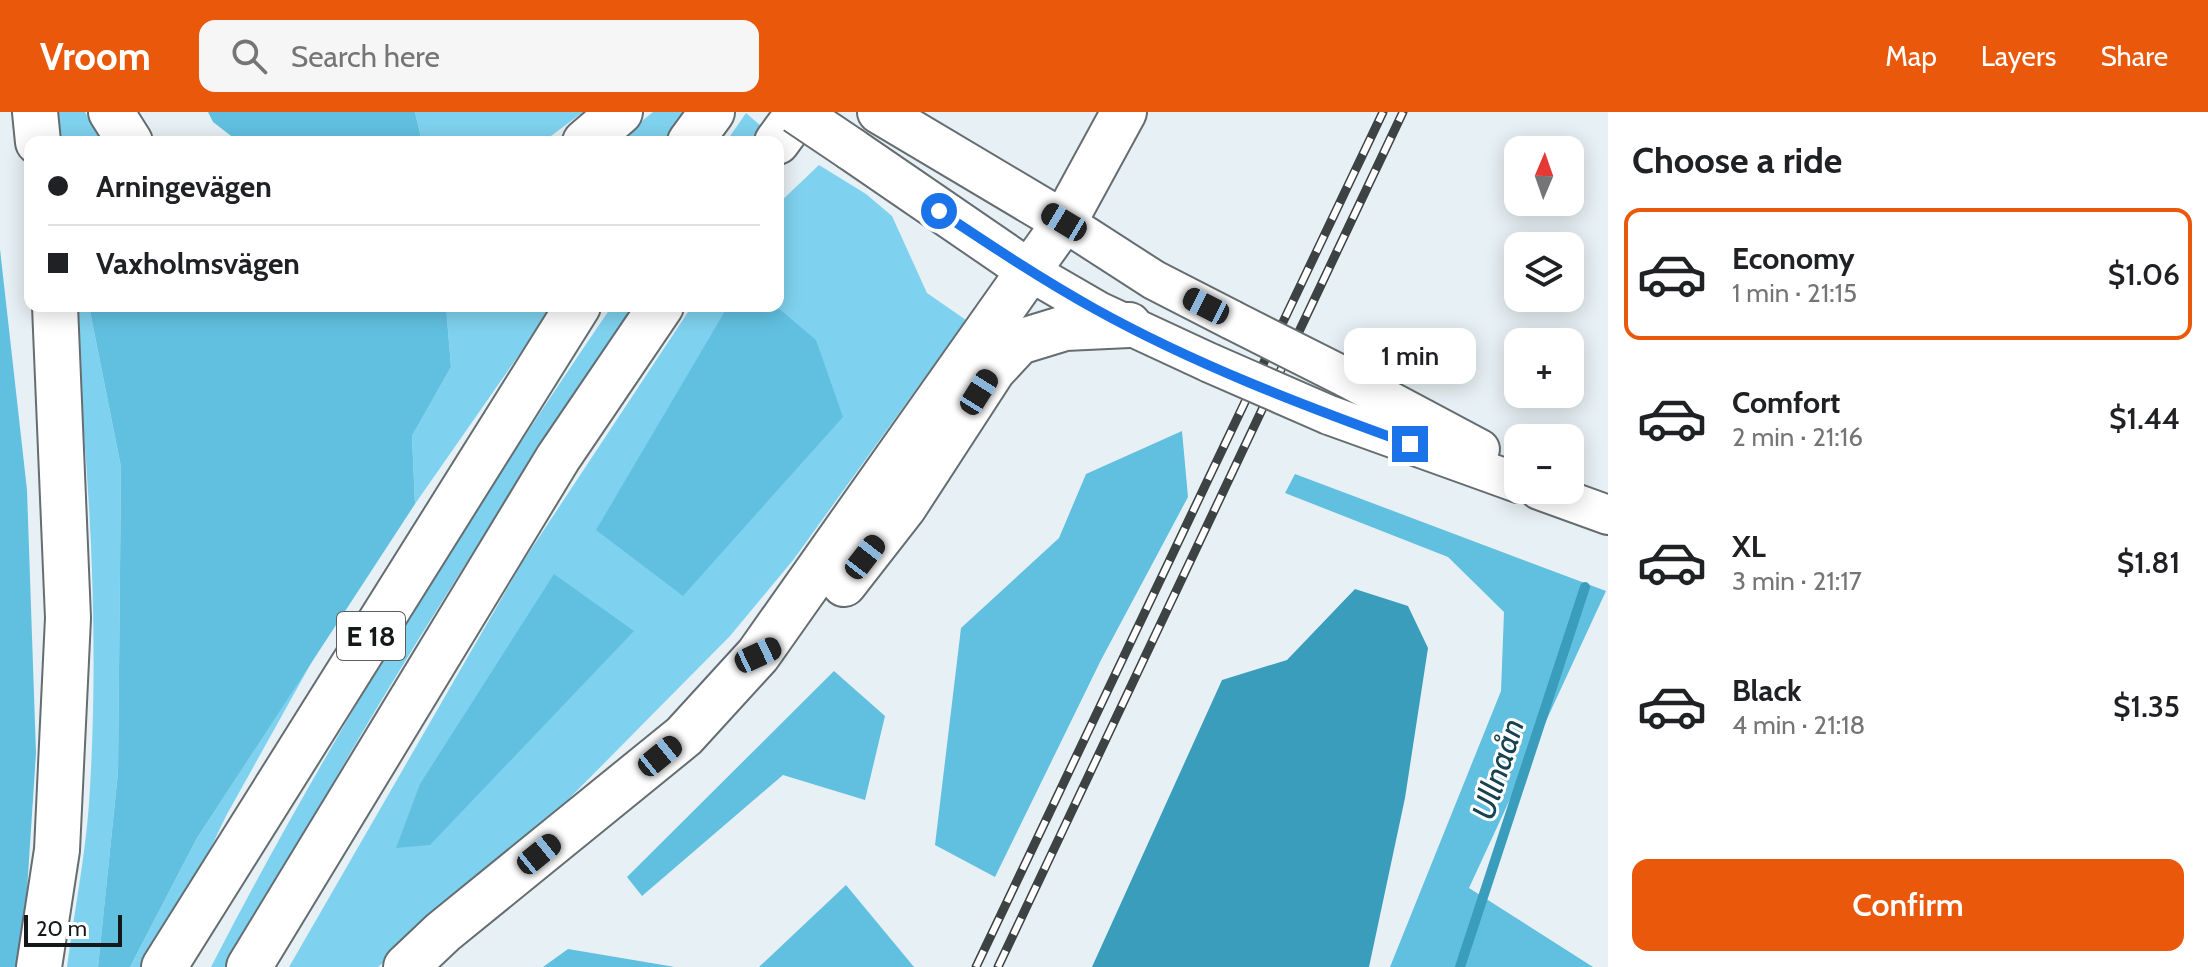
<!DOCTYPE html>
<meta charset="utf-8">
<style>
body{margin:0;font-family:Cabin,sans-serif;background:#f6f6f6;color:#202124;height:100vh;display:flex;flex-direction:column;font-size:30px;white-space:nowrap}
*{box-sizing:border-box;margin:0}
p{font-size:26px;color:#757577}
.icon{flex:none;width:44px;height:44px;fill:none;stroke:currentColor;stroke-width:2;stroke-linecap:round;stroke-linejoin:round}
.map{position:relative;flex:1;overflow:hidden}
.side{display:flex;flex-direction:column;background:#fff;width:600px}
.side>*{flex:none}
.top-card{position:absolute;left:24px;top:24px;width:760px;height:176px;border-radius:16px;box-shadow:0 4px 20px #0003;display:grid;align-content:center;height:176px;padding:0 24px;background:#fff}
.needle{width:52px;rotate:2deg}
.buttons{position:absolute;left:1504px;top:24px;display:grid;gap:16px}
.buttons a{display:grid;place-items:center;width:80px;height:80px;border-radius:16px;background:#fff;box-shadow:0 4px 20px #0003;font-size:40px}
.scale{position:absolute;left:24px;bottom:20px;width:98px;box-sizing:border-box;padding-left:8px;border:4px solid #151819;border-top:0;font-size:22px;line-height:28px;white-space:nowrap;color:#151819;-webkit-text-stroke:6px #fff;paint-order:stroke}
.end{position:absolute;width:36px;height:36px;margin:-18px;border:10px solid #1a73e8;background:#fff;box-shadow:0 0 0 4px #fff}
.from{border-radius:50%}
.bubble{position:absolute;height:56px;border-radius:16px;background:#fff;box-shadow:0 4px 20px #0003;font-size:26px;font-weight:600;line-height:56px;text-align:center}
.car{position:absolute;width:24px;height:48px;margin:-24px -12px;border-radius:10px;box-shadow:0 0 6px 2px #0007;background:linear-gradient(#222 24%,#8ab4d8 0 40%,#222 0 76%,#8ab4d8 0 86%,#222 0)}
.top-card b{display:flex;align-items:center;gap:28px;height:76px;font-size:30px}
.top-card b+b{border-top:2px solid #e0e0e0}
.top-card i{width:20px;height:20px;background:#202124}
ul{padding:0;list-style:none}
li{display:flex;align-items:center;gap:24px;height:132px;margin:0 16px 12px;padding:0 8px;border:4px solid transparent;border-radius:16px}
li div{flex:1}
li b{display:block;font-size:30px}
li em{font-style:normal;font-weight:600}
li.current{border-color:#ea580c}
li>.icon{width:72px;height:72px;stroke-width:1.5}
h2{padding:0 24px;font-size:36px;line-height:96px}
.cta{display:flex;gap:16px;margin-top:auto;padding:16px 24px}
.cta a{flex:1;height:92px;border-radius:16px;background:#ea580c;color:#fff;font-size:32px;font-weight:600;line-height:92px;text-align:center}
header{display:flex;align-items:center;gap:48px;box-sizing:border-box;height:112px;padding:0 40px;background:#ea580c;color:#fff}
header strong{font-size:38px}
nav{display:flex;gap:44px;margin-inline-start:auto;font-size:28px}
.search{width:560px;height:72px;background:#f6f6f6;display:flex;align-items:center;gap:20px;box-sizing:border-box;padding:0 28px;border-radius:16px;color:#757577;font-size:30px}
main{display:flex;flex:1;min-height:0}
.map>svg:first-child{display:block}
.green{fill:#7fd2ef}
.forest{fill:#61c0e0}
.water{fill:#3a9dbb}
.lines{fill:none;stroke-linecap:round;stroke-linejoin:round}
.stream{stroke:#3a9dbb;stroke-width:10}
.secondary-casing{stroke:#656d70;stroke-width:42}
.primary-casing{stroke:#656d70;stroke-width:46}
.highway-casing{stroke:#656d70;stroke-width:48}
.secondary{stroke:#fff;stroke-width:38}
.primary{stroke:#fff;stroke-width:42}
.highway{stroke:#fff;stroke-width:44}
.rail-casing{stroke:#3d4243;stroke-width:9}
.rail{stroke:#fff;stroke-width:6;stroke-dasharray:18;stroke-linecap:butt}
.secondary-bridge-casing{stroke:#656d70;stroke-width:42;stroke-linecap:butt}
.primary-bridge-casing{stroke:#656d70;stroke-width:46;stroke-linecap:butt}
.secondary-bridge{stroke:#fff;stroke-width:38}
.primary-bridge{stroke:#fff;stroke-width:42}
.route{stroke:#1a73e8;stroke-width:10}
.labels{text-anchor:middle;stroke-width:6;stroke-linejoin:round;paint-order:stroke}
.shield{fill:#fff;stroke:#5b5d5e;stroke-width:2}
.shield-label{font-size:28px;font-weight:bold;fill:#151819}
.water-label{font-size:32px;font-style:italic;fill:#174250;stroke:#fff}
</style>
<header>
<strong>Vroom</strong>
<div class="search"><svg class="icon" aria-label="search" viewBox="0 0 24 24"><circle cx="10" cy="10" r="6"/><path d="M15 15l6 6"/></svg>Search here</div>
<nav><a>Map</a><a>Layers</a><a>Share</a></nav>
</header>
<main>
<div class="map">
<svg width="1608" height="855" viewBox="0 0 1608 855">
<rect width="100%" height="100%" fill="#e7f0f4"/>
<!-- green -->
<g class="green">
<polygon points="47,0 85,0 102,30 49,30"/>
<polygon points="415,0 583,0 543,30 422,30"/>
<polygon points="653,0 688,0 667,30 616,30"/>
<polygon points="746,1 761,14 749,30 726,30"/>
<polygon points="819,53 866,82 892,104 927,181 966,208 794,447 730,524 542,714 378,855 289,855 522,451 692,194 778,194 778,92"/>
<path d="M 72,194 L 89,194 L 121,355 L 118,660 L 98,855 L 67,855 C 74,801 85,746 89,692 C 100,525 90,360 72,194 Z"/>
<polygon points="446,194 553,194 415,392 412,324 451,255"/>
<path d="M 612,194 L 637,194 C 490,407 351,626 232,855 L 211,855 C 329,626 467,406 612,194 Z"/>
<polygon points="314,546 226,704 154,855 130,855 197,726"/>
</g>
<!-- forest -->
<g class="forest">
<polygon points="208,0 415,0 422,30 239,30 213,10"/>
<polygon points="0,137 27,378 36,641 22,855 0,855"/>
<polygon points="89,194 446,194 451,255 412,324 415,392 197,726 130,855 98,855 118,660 121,355"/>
<polygon points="728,194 776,194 816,228 843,305 683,484 596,418"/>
<polygon points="1182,319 1188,385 1101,548 995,765 935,733 961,516 1059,426 1086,362"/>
<polygon points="1295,362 1606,479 1469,776 1593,855 1390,855 1501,579 1504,500 1448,445 1285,381"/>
<polygon points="554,462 634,519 430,733 396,736 420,672"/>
<polygon points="834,559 885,604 865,688 783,663 642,784 627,765"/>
<polygon points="846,773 914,855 759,855"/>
<polygon points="568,837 675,855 543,855"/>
</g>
<!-- water -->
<polygon class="water" points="1355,477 1408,494 1428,536 1405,686 1369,855 1092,855 1222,568 1287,548"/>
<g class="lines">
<!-- stream -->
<polyline class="stream" points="1460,855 1585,475"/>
<defs>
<g id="secondary">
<polyline points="1064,110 1154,168 1232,208"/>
<polyline points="1029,159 1098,199 1210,251"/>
<polyline points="1345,265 1480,337"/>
<polyline points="1329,303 1518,371"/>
<polyline points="1539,378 1608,403"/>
</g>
<polyline id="primary" points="851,37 1029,159 1064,110 879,0"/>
<g id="highway">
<polyline points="35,0 38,30"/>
<polyline points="111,0 130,30"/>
<polyline points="585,30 620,0"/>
<polyline points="690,30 712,0"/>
<polyline points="777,30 799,0"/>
<polyline points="1064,110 1124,0"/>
<polyline points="844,472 904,395 993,258 1019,230 1065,216 1129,213"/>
<polyline points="39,855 57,738 68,506 55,194"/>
<polyline points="164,855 578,194"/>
<polyline points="249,855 558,346 661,194"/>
<polyline points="406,855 443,820 684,624 758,543 1029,159"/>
</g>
</defs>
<!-- secondary casing -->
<use href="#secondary" class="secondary-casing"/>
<!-- primary casing -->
<use href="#primary" class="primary-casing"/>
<!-- highway casing -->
<use href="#highway" class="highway-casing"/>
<!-- secondary -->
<use href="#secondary" class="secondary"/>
<!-- primary -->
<use href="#primary" class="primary"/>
<!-- highway -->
<use href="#highway" class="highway"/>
<defs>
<g id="rail">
<polyline points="976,855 1383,0"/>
<polyline points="998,855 1403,0"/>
</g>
</defs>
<!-- rail casing -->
<use href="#rail" class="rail-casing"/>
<!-- rail -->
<use href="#rail" class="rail"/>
<defs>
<g id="secondary-bridge">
<polyline points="1232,208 1345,265"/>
<polyline points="1210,251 1329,303"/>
</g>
<polyline id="primary-bridge" points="796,0 851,37"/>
</defs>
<!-- secondary-bridge casing -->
<use href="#secondary-bridge" class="secondary-bridge-casing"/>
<!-- primary-bridge casing -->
<use href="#primary-bridge" class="primary-bridge-casing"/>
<!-- secondary-bridge -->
<use href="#secondary-bridge" class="secondary-bridge"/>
<!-- primary-bridge -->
<use href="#primary-bridge" class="primary-bridge"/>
</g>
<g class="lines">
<!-- route -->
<path class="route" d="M 939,99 C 990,133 1041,167 1095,197 C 1194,252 1304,294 1410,332"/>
</g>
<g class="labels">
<!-- shield labels -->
<rect class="shield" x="337" y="500" width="68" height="48" rx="6"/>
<g class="shield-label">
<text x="371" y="534">E 18</text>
</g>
<!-- water labels -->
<g class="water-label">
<text transform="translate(1498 657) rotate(-72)" y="11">Ullnaån</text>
</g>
</g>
</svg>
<div class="buttons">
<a><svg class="needle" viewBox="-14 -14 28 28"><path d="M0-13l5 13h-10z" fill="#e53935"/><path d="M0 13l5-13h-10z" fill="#757577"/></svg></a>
<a><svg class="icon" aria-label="layers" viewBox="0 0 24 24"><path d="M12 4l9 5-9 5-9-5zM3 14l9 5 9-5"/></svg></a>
<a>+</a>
<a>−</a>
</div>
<div class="scale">20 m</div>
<i class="end from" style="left:939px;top:99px"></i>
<i class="end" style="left:1410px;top:332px"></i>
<div class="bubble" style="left:1344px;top:216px;width:132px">1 min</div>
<i class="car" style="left:1064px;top:110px;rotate:301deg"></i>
<i class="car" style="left:1206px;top:194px;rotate:297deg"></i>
<i class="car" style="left:979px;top:280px;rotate:32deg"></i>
<i class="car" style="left:865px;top:445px;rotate:38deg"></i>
<i class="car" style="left:758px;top:543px;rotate:65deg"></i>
<i class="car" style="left:660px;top:644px;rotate:51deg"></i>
<i class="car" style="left:539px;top:742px;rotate:51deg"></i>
<div class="top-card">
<b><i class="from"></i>Arningevägen</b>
<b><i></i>Vaxholmsvägen</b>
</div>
</div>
<section class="side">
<h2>Choose a ride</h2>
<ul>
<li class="current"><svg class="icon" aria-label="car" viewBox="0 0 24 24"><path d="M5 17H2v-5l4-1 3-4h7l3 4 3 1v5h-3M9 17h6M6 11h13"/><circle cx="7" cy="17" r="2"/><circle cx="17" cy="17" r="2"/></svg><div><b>Economy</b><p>1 min · 21:15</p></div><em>$1.06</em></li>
<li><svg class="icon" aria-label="car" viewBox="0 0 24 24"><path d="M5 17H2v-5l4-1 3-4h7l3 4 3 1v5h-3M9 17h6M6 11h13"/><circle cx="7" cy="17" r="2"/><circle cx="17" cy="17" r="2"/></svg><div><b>Comfort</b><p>2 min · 21:16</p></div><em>$1.44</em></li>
<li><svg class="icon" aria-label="car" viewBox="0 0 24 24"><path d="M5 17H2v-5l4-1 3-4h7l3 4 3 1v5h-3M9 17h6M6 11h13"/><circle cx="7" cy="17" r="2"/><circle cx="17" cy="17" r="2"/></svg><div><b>XL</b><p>3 min · 21:17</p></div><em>$1.81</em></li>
<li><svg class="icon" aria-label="car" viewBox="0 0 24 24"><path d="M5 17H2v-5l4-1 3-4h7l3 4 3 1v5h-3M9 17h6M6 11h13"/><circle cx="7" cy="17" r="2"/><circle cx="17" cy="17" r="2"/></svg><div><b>Black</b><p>4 min · 21:18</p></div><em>$1.35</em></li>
</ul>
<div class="cta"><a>Confirm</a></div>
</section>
</main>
